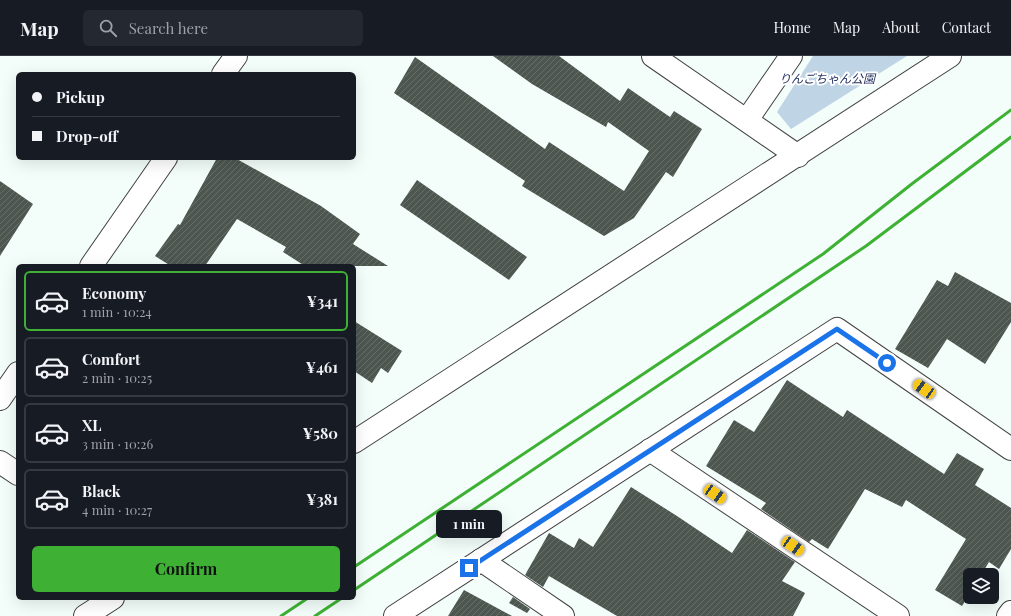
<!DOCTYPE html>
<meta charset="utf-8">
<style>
body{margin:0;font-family:"Playfair Display","Noto Sans JP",serif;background:#242831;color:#f1f3f6;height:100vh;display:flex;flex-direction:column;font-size:15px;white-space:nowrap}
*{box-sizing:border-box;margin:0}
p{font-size:13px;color:#9ea1a6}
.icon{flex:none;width:22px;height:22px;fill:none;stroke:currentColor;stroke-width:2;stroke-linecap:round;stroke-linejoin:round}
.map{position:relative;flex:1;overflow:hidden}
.side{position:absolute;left:16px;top:208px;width:340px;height:336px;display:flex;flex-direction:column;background:#171b24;border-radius:6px;box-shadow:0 4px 16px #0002}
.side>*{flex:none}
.top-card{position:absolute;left:16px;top:16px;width:340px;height:88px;border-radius:6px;box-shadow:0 4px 16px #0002;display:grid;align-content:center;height:88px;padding:0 16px;background:#171b24}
.tools{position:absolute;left:963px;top:512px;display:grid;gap:8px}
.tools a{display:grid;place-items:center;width:36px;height:36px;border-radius:6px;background:#171b24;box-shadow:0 4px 16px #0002;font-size:20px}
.end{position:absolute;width:18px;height:18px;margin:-9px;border:5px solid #1a73e8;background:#fff;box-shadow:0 0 0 2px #fff}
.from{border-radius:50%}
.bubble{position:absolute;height:28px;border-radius:6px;background:#171b24;box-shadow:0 4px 16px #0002;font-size:13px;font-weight:700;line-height:28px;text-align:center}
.car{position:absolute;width:12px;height:24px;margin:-12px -6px;border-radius:5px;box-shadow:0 0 3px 1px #0007;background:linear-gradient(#f5c518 24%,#345 0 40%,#f5c518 0 76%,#345 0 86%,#f5c518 0)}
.top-card b{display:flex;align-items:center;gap:14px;height:38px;font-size:15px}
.top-card b+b{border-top:1px solid #363941}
.top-card i{width:10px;height:10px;background:#f1f3f6}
ul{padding:7px 0 0;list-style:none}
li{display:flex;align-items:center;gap:12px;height:60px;margin:0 8px 6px;padding:0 8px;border:2px solid #363941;border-radius:6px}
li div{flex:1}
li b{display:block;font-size:15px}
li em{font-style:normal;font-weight:700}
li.current{border-color:#3eb135}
li>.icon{width:36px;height:36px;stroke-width:1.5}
.action{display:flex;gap:8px;margin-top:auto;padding:8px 16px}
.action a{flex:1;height:46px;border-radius:6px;background:#3eb135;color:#111;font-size:16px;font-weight:700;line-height:46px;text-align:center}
header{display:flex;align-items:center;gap:24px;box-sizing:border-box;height:56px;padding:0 20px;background:#171b24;border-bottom:1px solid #363941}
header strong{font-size:19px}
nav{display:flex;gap:22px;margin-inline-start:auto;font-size:14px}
.search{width:280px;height:36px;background:#242831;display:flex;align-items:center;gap:10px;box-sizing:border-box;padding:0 14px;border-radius:6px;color:#9ea1a6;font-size:15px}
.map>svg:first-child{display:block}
.park{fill:#bfd4e5}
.building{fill:url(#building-hatch)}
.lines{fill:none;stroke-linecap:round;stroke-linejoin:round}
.minor-casing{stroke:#424242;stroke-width:24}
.minor{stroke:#fff;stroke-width:22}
.rail{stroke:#3eb135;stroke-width:3}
.route{stroke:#1a73e8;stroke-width:5}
.labels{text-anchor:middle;stroke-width:4;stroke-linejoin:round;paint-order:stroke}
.park-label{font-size:12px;font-style:italic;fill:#263361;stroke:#fff}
</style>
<header>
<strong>Map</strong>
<div class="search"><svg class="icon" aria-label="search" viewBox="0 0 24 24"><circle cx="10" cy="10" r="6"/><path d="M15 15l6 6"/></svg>Search here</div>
<nav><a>Home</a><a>Map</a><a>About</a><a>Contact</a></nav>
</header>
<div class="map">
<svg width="1011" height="560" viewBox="0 0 1011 560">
<defs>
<pattern id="building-hatch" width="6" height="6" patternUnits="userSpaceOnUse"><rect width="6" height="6" fill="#4d5750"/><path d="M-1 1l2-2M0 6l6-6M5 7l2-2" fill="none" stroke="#686f6a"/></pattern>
</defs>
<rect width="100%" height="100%" fill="#f3fefb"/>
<!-- park -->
<polygon class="park" points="813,0 907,0 791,73 777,56"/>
<!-- building -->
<g class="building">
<polygon points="493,0 559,0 620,45 628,32 670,61 674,55 702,73 673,121 666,116 634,162 604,180 522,130 525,125 394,37 415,1 545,93 549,86 624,135 649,95 608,66 606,71 532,28"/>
<polygon points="217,102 235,102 321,150 360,178 353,188 388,210 305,210 283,196 286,191 237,163 205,210 171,210 155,200 178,168 180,169"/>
<polygon points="417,124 527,201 509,224 400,149"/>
<polygon points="0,125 33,148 0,200"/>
<polygon points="955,216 1011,247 1011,266 985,308 947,283 928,312 895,293 937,224 948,230"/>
<polygon points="354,265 402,295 388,317 381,312 372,327 354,315"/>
<polygon points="787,324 843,361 847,354 944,418 957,397 984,413 975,429 1011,452 1011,493 999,513 989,506 981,519 970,519 970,537 962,550 935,534 966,483 906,444 902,451 865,433 828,493 812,483 809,486 761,453 766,447 706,410 734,364 754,376"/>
<polygon points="631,431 677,460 732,497 747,474 795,506 782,525 805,537 793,560 617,560 549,520 543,531 525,519 549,477 574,492 579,482 593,491"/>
<polygon points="464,534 512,560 448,560"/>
<polygon points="513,541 530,553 527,557 509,547"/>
</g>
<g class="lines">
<defs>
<g id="minor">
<polyline points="653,0 798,100"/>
<polyline points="223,18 236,0"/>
<polyline points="747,64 791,0"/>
<polyline points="91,210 166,102"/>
<polyline points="0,343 18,317"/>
<polyline points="354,386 950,0"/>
<polyline points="650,394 898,560"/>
<polyline points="0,406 18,418"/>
<polyline points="481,504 563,560"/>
<polyline points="85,560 113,542"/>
<polyline points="395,560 837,273 1011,393"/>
<polyline points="1008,560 1011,556"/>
</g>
</defs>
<!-- minor casing -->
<use href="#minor" class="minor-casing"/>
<!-- minor -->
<use href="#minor" class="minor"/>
<!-- rail -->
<g class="rail">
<polyline points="354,511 823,198 913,127 1011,54"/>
<polyline points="354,534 866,190 1011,81"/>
<polyline points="281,560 308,542"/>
<polyline points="315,560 342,542"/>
</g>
</g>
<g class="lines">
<!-- route -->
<polyline class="route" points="469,512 837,273 887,307"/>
</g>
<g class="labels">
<!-- park labels -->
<g class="park-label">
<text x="827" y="27">りんごちゃん公園</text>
</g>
</g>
</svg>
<div class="tools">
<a><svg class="icon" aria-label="layers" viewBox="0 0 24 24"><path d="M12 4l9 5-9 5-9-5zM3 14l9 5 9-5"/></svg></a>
</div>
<i class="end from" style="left:887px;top:307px"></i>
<i class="end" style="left:469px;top:512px"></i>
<div class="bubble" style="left:436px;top:454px;width:66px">1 min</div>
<i class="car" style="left:924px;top:333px;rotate:305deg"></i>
<i class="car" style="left:715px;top:438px;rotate:124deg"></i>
<i class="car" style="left:793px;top:490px;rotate:124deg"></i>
<div class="top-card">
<b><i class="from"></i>Pickup</b>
<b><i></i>Drop-off</b>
</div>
<section class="side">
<ul>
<li class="current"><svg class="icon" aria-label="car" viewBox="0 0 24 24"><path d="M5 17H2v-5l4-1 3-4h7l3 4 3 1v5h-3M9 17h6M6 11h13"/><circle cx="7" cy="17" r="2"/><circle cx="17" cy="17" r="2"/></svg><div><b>Economy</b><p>1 min · 10:24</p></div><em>¥341</em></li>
<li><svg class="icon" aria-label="car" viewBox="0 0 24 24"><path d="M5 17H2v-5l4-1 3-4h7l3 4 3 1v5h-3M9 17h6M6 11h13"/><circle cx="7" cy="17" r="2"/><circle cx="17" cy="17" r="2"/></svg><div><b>Comfort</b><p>2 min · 10:25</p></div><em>¥461</em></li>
<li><svg class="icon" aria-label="car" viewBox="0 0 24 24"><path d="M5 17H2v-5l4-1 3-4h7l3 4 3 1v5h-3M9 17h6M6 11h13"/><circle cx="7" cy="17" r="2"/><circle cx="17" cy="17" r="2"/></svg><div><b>XL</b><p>3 min · 10:26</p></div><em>¥580</em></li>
<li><svg class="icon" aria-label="car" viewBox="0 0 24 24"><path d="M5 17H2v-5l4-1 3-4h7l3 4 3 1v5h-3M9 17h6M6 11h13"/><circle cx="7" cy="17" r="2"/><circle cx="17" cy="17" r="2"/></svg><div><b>Black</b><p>4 min · 10:27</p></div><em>¥381</em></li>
</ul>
<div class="action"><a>Confirm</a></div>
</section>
</div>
